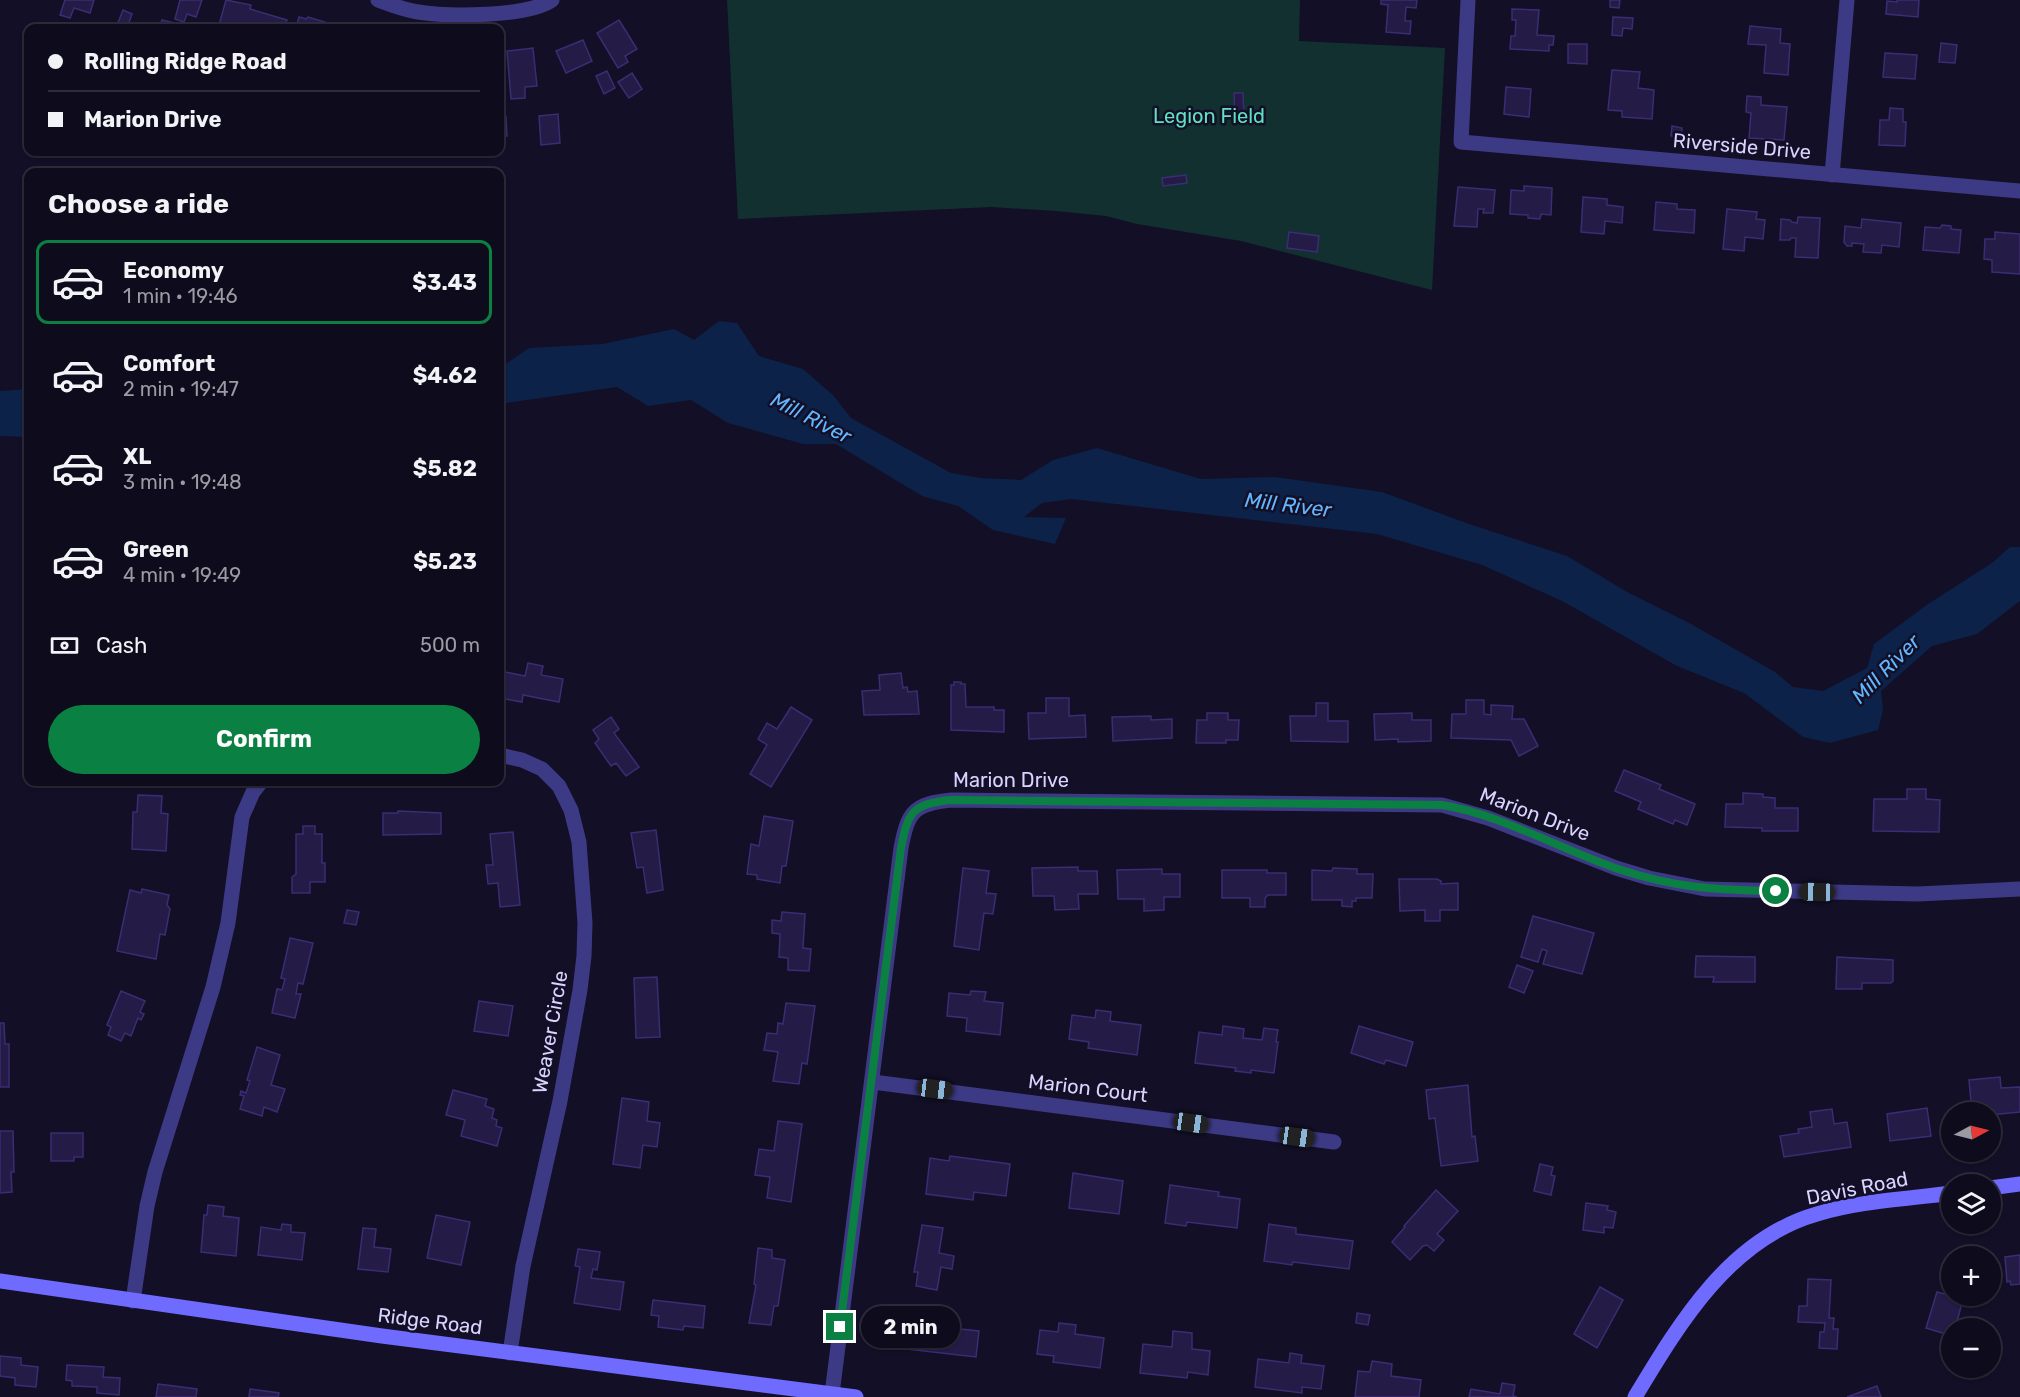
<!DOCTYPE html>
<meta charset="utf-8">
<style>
body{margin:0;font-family:Rubik,sans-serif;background:#171425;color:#f1f3f6;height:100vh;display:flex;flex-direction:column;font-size:22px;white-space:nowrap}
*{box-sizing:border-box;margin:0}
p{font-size:20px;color:#9b9ba3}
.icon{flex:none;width:33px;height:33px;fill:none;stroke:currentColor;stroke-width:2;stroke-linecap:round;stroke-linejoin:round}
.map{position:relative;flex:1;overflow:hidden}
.sheet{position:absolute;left:24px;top:168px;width:480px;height:618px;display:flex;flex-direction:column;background:#0e0b1c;border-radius:12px;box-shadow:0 2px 4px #0004,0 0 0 2px #2e2b3b}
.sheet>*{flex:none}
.top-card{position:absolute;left:24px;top:24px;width:480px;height:132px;border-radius:12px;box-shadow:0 2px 4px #0004,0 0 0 2px #2e2b3b;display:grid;align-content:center;height:132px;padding:0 24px;background:#0e0b1c}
.needle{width:39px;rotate:83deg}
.tools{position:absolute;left:1941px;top:1102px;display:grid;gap:12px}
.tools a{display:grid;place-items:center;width:60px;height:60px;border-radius:50%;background:#0e0b1c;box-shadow:0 2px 4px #0004,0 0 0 2px #2e2b3b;font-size:30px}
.end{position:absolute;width:27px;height:27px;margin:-14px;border:8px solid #0b8043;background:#fff;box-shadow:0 0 0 3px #fff}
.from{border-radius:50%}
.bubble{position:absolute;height:42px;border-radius:21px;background:#0e0b1c;box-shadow:0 2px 4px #0004,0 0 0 2px #2e2b3b;font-size:20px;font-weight:700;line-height:42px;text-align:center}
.car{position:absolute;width:18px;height:36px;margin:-18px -9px;border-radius:8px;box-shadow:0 0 4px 2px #0007;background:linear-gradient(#222 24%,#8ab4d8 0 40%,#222 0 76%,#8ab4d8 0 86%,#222 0)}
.top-card b{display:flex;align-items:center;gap:21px;height:57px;font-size:22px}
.top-card b+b{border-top:2px solid #2e2b3b}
.top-card i{width:15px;height:15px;background:#f1f3f6}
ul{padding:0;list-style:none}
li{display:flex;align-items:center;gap:18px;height:84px;margin:0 12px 9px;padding:0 12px;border:3px solid transparent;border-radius:12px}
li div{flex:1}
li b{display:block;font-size:22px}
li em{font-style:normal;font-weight:700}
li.selected{border-color:#0b8043}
li>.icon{width:54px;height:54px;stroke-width:1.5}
h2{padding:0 24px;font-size:27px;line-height:72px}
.pay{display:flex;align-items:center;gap:15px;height:66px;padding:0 24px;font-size:22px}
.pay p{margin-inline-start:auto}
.action{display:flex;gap:12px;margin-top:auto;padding:12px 24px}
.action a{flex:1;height:69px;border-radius:36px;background:#0b8043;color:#fff;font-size:24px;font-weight:700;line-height:69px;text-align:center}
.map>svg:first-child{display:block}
.green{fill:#12302f}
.water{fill:#0c2248}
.building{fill:#241b47;stroke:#3b2d73;stroke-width:1.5}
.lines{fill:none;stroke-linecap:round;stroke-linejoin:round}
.minor{stroke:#3d3a85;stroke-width:15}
.secondary{stroke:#6f6bff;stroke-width:15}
.route{stroke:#0b8043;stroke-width:8}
.labels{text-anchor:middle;stroke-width:5;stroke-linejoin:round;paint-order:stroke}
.park-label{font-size:20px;fill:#5fe0c0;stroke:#130f26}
.street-label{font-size:20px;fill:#d9d4ff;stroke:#130f26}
.water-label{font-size:21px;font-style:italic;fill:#62b6ff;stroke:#130f26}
</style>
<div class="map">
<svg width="2020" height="1397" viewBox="0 0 2020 1397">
<rect width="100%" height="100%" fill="#130f26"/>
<!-- green -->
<polygon class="green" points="727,0 1300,0 1299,41 1445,48 1432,290 1241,241 1137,224 1106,216 1056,211 992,207 738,219"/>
<!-- water -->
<g class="water">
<polygon points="719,321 737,323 759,356 803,369 833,395 851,418 951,473 981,478 1021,480 1053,460 1097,448 1201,479 1275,477 1382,492 1469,524 1567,556 1629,593 1691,624 1775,672 1793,687 1823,691 1867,668 1874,644 1928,604 1992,563 2010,547 2020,547 2020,601 1977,634 1932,646 1881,691 1883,710 1878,730 1830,743 1803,737 1744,693 1677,666 1562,601 1482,565 1377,534 1072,499 1042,503 1024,517 1066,518 1055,544 993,530 958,506 922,496 836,444 803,444 728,423 691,400 648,406 617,387 500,404 500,368 529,348 602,344 674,329 694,340"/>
<polygon points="28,389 28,437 0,436 0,391"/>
</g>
<!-- building -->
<g class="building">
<polygon points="65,0 94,0 90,13 74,8 70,18 60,15"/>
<polygon points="180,0 202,0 196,17 187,14 184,22 175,19"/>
<polygon points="226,0 251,5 250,9 287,20 284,28 231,28 219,25"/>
<polygon points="1381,0 1417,0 1416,8 1406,7 1405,21 1411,21 1410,34 1386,32 1388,5 1381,4"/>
<polygon points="1610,0 1620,0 1619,8 1610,7"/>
<polygon points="1897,0 1919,0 1918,17 1886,14 1887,1 1897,2"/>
<polygon points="1512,9 1539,10 1537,35 1554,36 1553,45 1549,45 1549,51 1510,49 1511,36 1515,36 1516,20 1512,20"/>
<polygon points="123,10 132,14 127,28 116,28"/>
<polygon points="299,17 306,19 308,17 331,24 329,28 296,28"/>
<polygon points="1613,17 1633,18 1632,29 1623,28 1622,36 1612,35"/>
<polygon points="162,20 175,23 173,28 160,28"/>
<polygon points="619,20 637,49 625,56 628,62 618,68 597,33"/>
<polygon points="1750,26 1781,29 1780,43 1790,44 1788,75 1764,73 1766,45 1748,44"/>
<polygon points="583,40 592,61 566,73 556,51"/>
<polygon points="1941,43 1957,45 1955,63 1939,62"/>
<polygon points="1568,44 1587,44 1587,64 1568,63"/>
<polygon points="533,48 537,86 525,87 525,98 511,99 507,51"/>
<polygon points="1885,53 1917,55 1915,79 1883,77"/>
<polygon points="1612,70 1640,72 1638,88 1654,90 1652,119 1622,117 1622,111 1608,110"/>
<polygon points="607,71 615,88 604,94 596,76"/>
<polygon points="632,73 642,89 629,98 618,82"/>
<polygon points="1506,87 1531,89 1529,117 1504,114"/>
<polygon points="1234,93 1243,93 1244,118 1235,119"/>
<polygon points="1747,96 1761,97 1761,105 1787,107 1784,140 1749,138 1751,113 1746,112"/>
<polygon points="1890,108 1903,109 1903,122 1906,122 1905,146 1879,145 1880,120 1889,120"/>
<polygon points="558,114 560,143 541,145 539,116"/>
<polygon points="500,117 506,117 507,136 500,136"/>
<polygon points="1672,126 1682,128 1681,138 1671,136"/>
<polygon points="1186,175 1187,183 1163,186 1162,178"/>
<polygon points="1524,186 1552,188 1551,215 1541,214 1540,219 1528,218 1528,215 1510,214 1511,190 1524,191"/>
<polygon points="1458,187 1495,190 1493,213 1483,213 1484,209 1478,209 1477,227 1454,226"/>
<polygon points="1583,197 1607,199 1607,205 1623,207 1622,223 1605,221 1604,234 1581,232"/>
<polygon points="1656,202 1677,204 1677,209 1695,210 1694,233 1654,230"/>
<polygon points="1727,209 1757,212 1756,219 1765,220 1763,239 1745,237 1744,251 1723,249"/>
<polygon points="1798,217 1820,218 1818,258 1795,257 1796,238 1791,238 1790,240 1780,240 1781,219 1790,220 1792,222 1797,223"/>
<polygon points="1862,219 1901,223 1899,247 1882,245 1881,253 1863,252 1864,244 1852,243 1852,246 1847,246 1844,242 1845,226 1861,228"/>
<polygon points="1942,225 1951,226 1951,229 1961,230 1959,253 1923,250 1925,227 1940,228"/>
<polygon points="1289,232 1319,236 1317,252 1287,248"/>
<polygon points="1995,232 2020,234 2020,274 1992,272 1992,260 1984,259 1985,239 1995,239"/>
<polygon points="528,663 543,666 541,675 563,679 559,702 523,695 522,702 500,698 500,671 525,676"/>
<polygon points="901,673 903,688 907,687 908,692 917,691 919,714 864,715 862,691 880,690 879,675"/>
<polygon points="954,682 961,682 961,684 965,684 966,707 994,707 994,710 1004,710 1004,732 951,730 951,685 954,685"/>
<polygon points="1046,698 1069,698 1069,716 1085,715 1086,737 1029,739 1028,713 1046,713"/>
<polygon points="1466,700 1484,700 1484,714 1491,715 1491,705 1513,706 1512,719 1524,719 1538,746 1519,756 1511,740 1451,738 1452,714 1466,714"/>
<polygon points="1316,703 1328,703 1328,721 1348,721 1348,742 1291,741 1290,716 1316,716"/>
<polygon points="791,707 812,720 771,787 750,774 767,745 758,739 767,723 777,729"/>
<polygon points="1207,713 1228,713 1228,720 1239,720 1238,740 1226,740 1226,743 1196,743 1197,720 1207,720"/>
<polygon points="1412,713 1412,720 1431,720 1431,741 1398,742 1398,739 1375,740 1374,714"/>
<polygon points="1151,716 1151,720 1172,719 1172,738 1113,741 1112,717"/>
<polygon points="611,717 619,729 614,733 639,767 626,776 616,763 611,766 595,743 599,739 593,730"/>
<polygon points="1624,770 1661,785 1659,789 1695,804 1687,825 1675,820 1673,824 1638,809 1641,802 1615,791"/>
<polygon points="1907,789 1926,789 1926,799 1940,800 1939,832 1873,831 1874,799 1907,799"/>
<polygon points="1743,793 1763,794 1763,797 1775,798 1775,808 1798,808 1798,831 1762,831 1762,828 1725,827 1726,804 1743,804"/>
<polygon points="138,795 162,796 161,813 168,814 166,851 132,849 133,812 137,812"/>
<polygon points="398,811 441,813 441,834 383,835 383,813 398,813"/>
<polygon points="764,816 793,821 786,866 782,866 780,883 757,879 757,875 747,874 751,844 759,846"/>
<polygon points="303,826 315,826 315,834 322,834 322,863 325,863 325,882 310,882 310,893 292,893 292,877 296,874 296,834 303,834"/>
<polygon points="656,830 663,890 647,893 643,867 637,868 631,833"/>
<polygon points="513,832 520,905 500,907 498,883 488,884 486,865 493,865 490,834"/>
<polygon points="1078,867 1078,871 1097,871 1098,894 1078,894 1079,909 1055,910 1054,896 1033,896 1032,868"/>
<polygon points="963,868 989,871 986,893 996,894 993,914 984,913 979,950 954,946"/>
<polygon points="1333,868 1357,869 1357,874 1373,874 1372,898 1356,898 1356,901 1352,901 1352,907 1342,906 1342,900 1312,900 1312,870 1332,871"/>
<polygon points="1162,869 1162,874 1180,874 1180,897 1164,897 1164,910 1144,911 1144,899 1118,899 1117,870"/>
<polygon points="1222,870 1267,870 1267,873 1286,873 1286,895 1268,895 1265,898 1265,907 1250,907 1250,898 1222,898"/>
<polygon points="1399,879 1437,879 1441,881 1441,884 1458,883 1458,910 1440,910 1440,921 1425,921 1425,910 1400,911"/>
<polygon points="142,889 169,895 167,905 170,909 165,935 160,934 156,959 117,951 130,890 141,893"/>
<polygon points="347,910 359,912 356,925 344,923"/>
<polygon points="782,912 805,914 803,948 811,949 809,971 788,970 788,958 779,957 780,934 772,933 772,920 781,921"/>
<polygon points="1533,916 1594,933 1582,974 1543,964 1547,951 1542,949 1538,962 1521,957"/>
<polygon points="290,938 313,943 303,984 298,983 296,994 301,994 295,1018 272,1013 277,989 282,990 285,979 281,978"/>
<polygon points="1696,956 1755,957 1755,982 1713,982 1714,977 1695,977"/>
<polygon points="1837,957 1893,960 1893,981 1891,983 1862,983 1862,989 1836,989"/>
<polygon points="1517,965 1533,971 1524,993 1509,987"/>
<polygon points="657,977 660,1037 636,1038 634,978"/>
<polygon points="121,991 145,1001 140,1012 144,1014 141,1020 138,1018 131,1036 125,1033 121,1041 108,1035 111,1027 107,1025"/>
<polygon points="971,991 986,992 984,1001 1003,1003 1000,1035 966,1031 967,1018 947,1016 949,993 970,995"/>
<polygon points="479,1001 513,1006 508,1036 474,1031"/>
<polygon points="786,1003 815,1006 807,1064 802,1063 799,1084 773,1081 778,1052 764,1050 767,1033 777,1034 778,1023 783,1024"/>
<polygon points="1096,1010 1111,1012 1110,1021 1141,1025 1137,1055 1088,1048 1089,1042 1069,1039 1072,1015 1095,1018"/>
<polygon points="0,1023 4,1023 5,1044 9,1044 9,1087 0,1087"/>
<polygon points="1223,1026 1244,1029 1243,1038 1262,1040 1264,1028 1278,1030 1276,1042 1278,1042 1274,1073 1251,1070 1251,1073 1235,1071 1236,1068 1195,1063 1199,1032 1222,1035"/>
<polygon points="1359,1026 1413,1042 1406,1066 1386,1060 1384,1064 1351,1053"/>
<polygon points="257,1047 280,1055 271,1085 285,1089 277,1112 264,1107 262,1116 240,1109 244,1096 240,1095 241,1091 246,1093 250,1081 247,1080"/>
<polygon points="2000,1077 2001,1088 2020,1087 2020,1112 1990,1115 1990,1113 1972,1113 1969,1080"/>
<polygon points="1468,1085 1472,1137 1475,1136 1478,1161 1441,1166 1435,1118 1429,1119 1426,1090"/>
<polygon points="453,1090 487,1099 485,1106 494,1109 492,1118 497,1120 496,1126 502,1128 497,1146 461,1136 465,1120 446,1115"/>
<polygon points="622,1098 649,1102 647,1121 660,1123 657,1147 643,1145 640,1168 613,1164"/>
<polygon points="1927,1108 1931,1136 1890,1141 1887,1114"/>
<polygon points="1832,1109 1834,1124 1847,1122 1851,1147 1784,1157 1780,1136 1799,1133 1798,1129 1812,1127 1810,1112"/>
<polygon points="778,1121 802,1124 791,1202 767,1198 770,1177 755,1175 759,1149 774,1151"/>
<polygon points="0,1131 13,1131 14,1172 11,1172 12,1192 0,1193"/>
<polygon points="51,1133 83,1133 83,1157 74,1157 74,1161 51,1161"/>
<polygon points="950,1156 1010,1164 1006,1196 974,1192 973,1200 926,1194 930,1158 949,1161"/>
<polygon points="1540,1164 1553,1167 1551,1175 1555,1176 1551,1195 1534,1191"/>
<polygon points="1073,1173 1123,1181 1119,1214 1069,1208"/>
<polygon points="1170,1185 1219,1192 1218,1196 1240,1199 1237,1228 1187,1222 1186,1226 1165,1223"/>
<polygon points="1436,1190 1458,1211 1437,1234 1444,1240 1434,1251 1427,1245 1423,1246 1410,1260 1392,1242 1405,1227 1404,1226"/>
<polygon points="1586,1203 1608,1206 1607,1210 1616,1212 1613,1228 1604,1227 1604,1233 1583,1230"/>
<polygon points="208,1205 224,1207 223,1216 239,1218 236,1256 201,1252 204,1215 207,1215"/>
<polygon points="436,1215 470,1222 461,1265 427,1258"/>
<polygon points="282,1224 291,1225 291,1232 305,1233 302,1260 258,1255 261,1227 281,1230"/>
<polygon points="1269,1224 1296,1228 1296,1234 1353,1241 1349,1269 1293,1262 1292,1265 1264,1261"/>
<polygon points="922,1225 943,1228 939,1253 954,1256 952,1269 941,1267 937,1290 916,1286 918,1272 914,1272"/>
<polygon points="363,1228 376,1229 374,1247 391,1249 388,1272 358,1269"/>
<polygon points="758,1248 772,1250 772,1258 785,1260 778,1306 774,1306 771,1325 749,1323 756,1285 754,1284"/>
<polygon points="578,1249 600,1252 597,1270 593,1269 591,1278 624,1282 620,1310 574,1303 580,1267 575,1266"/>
<polygon points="2020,1255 2020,1284 2011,1285 2010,1281 2007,1282 2005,1257"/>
<polygon points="1808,1279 1831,1280 1829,1318 1834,1318 1833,1329 1838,1329 1837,1349 1819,1348 1820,1332 1824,1332 1825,1323 1798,1322 1799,1306 1807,1306"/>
<polygon points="1600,1287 1623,1300 1597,1348 1574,1334"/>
<polygon points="1937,1292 1963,1299 1955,1329 1952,1329 1952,1336 1926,1328"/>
<polygon points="653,1300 705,1306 703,1328 684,1326 683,1330 658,1327 659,1316 651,1315"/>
<polygon points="1357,1313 1370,1315 1368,1325 1356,1323"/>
<polygon points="928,1315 942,1317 941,1327 979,1331 976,1357 898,1348 902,1322 927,1325"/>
<polygon points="1059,1323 1076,1325 1075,1334 1104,1338 1100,1368 1053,1362 1054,1356 1037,1354 1040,1330 1058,1332"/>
<polygon points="1173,1331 1192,1333 1192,1349 1210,1351 1208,1375 1188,1372 1187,1378 1140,1373 1143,1344 1172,1347"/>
<polygon points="1290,1353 1302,1355 1301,1363 1324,1366 1321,1389 1302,1387 1302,1393 1255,1387 1258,1359 1289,1363"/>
<polygon points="0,1356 21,1358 21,1365 38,1367 36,1387 15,1385 15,1378 0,1376"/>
<polygon points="1372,1361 1392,1364 1391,1376 1421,1380 1419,1397 1355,1397 1358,1371 1370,1372"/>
<polygon points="67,1365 104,1367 103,1377 120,1378 119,1395 97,1393 97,1387 72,1386 72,1381 66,1380"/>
<polygon points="1502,1383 1515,1385 1513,1396 1517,1397 1469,1397 1471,1389 1500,1394"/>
<polygon points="158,1384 197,1389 196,1397 156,1397"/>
<polygon points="1877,1386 1881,1397 1847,1397"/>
<polygon points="250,1389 279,1393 278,1397 249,1397"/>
</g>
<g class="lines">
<!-- minor -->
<g class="minor">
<path d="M 378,0 C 391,5 405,10 418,12 C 449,17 527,17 552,0"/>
<polyline points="1468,0 1461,142 2020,191"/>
<polyline points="1832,175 1847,0"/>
<polyline points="500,755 522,760 542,769 559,786 571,810 579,842 585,923 584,956 580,990 560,1101 523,1266 510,1353"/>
<polyline points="873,1082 1334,1142"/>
<polyline points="133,1301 147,1206 155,1172 213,987 228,923 242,817 253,792 261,782"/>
<path d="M 832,1394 L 901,848 C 908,812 913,804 951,800 L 1442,805 L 1488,818 L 1616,868 L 1649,878 L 1705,889 L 1918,894 L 2020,889"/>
</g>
<!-- secondary -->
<g class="secondary">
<polyline points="1990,1188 2020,1184"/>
<polyline points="0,1281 382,1336 856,1397"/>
<path d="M 1635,1397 C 1679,1324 1729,1239 1817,1214 C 1860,1201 1907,1199 1952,1193"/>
</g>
</g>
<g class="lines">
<!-- route -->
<path class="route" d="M 840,1327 L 901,848 C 908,812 912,804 951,800 L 1442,805 C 1500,814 1562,850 1618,869 C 1675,888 1716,890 1776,891"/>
</g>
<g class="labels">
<!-- park labels -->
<g class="park-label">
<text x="1209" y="123">Legion Field</text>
</g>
<!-- street labels -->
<g class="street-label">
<text transform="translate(1742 146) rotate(5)" y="7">Riverside Drive</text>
<text x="1011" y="787">Marion Drive</text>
<text transform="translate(1535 814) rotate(21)" y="7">Marion Drive</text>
<text transform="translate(550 1032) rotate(-80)" y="7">Weaver Circle</text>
<text transform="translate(1088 1088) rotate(7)" y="7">Marion Court</text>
<text transform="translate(1857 1188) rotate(-11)" y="7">Davis Road</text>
<text transform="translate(430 1321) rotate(7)" y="7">Ridge Road</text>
</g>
<!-- water labels -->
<g class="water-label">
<text transform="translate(811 418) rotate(27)" y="7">Mill River</text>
<text transform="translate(1288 505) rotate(7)" y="7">Mill River</text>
<text transform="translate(1886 669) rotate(-45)" y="7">Mill River</text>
</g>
</g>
</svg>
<div class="tools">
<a><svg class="needle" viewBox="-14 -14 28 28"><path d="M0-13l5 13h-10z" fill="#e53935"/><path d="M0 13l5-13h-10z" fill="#9b9ba3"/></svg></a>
<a><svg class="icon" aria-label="layers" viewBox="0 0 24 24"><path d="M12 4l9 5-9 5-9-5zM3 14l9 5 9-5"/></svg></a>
<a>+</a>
<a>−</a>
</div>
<i class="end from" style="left:1776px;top:891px"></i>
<i class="end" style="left:840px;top:1327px"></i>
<div class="bubble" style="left:861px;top:1306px;width:99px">2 min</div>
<i class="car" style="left:1817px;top:892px;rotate:271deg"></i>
<i class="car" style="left:935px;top:1089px;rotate:97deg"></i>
<i class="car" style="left:1191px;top:1123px;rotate:98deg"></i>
<i class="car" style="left:1297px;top:1137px;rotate:98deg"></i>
<div class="top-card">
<b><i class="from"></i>Rolling Ridge Road</b>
<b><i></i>Marion Drive</b>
</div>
<section class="sheet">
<h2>Choose a ride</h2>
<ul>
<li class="selected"><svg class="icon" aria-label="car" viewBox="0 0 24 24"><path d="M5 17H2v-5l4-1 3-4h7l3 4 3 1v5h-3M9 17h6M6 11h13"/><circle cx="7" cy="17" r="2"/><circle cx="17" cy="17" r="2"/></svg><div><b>Economy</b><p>1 min · 19:46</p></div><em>$3.43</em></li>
<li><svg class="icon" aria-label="car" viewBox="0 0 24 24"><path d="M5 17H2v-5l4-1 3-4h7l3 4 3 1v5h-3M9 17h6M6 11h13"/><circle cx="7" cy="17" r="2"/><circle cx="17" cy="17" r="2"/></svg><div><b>Comfort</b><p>2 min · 19:47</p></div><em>$4.62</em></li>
<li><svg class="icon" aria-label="car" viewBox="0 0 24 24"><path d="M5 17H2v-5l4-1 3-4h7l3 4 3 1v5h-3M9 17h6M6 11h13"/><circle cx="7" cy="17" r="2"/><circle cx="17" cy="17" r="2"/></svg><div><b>XL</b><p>3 min · 19:48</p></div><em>$5.82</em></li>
<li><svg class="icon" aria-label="car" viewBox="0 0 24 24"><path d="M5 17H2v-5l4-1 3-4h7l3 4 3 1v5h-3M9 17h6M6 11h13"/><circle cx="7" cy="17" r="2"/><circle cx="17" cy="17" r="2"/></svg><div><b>Green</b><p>4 min · 19:49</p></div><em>$5.23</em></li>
</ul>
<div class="pay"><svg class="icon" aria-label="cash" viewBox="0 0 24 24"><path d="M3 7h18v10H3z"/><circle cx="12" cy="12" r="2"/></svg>Cash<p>500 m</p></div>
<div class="action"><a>Confirm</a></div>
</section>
</div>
